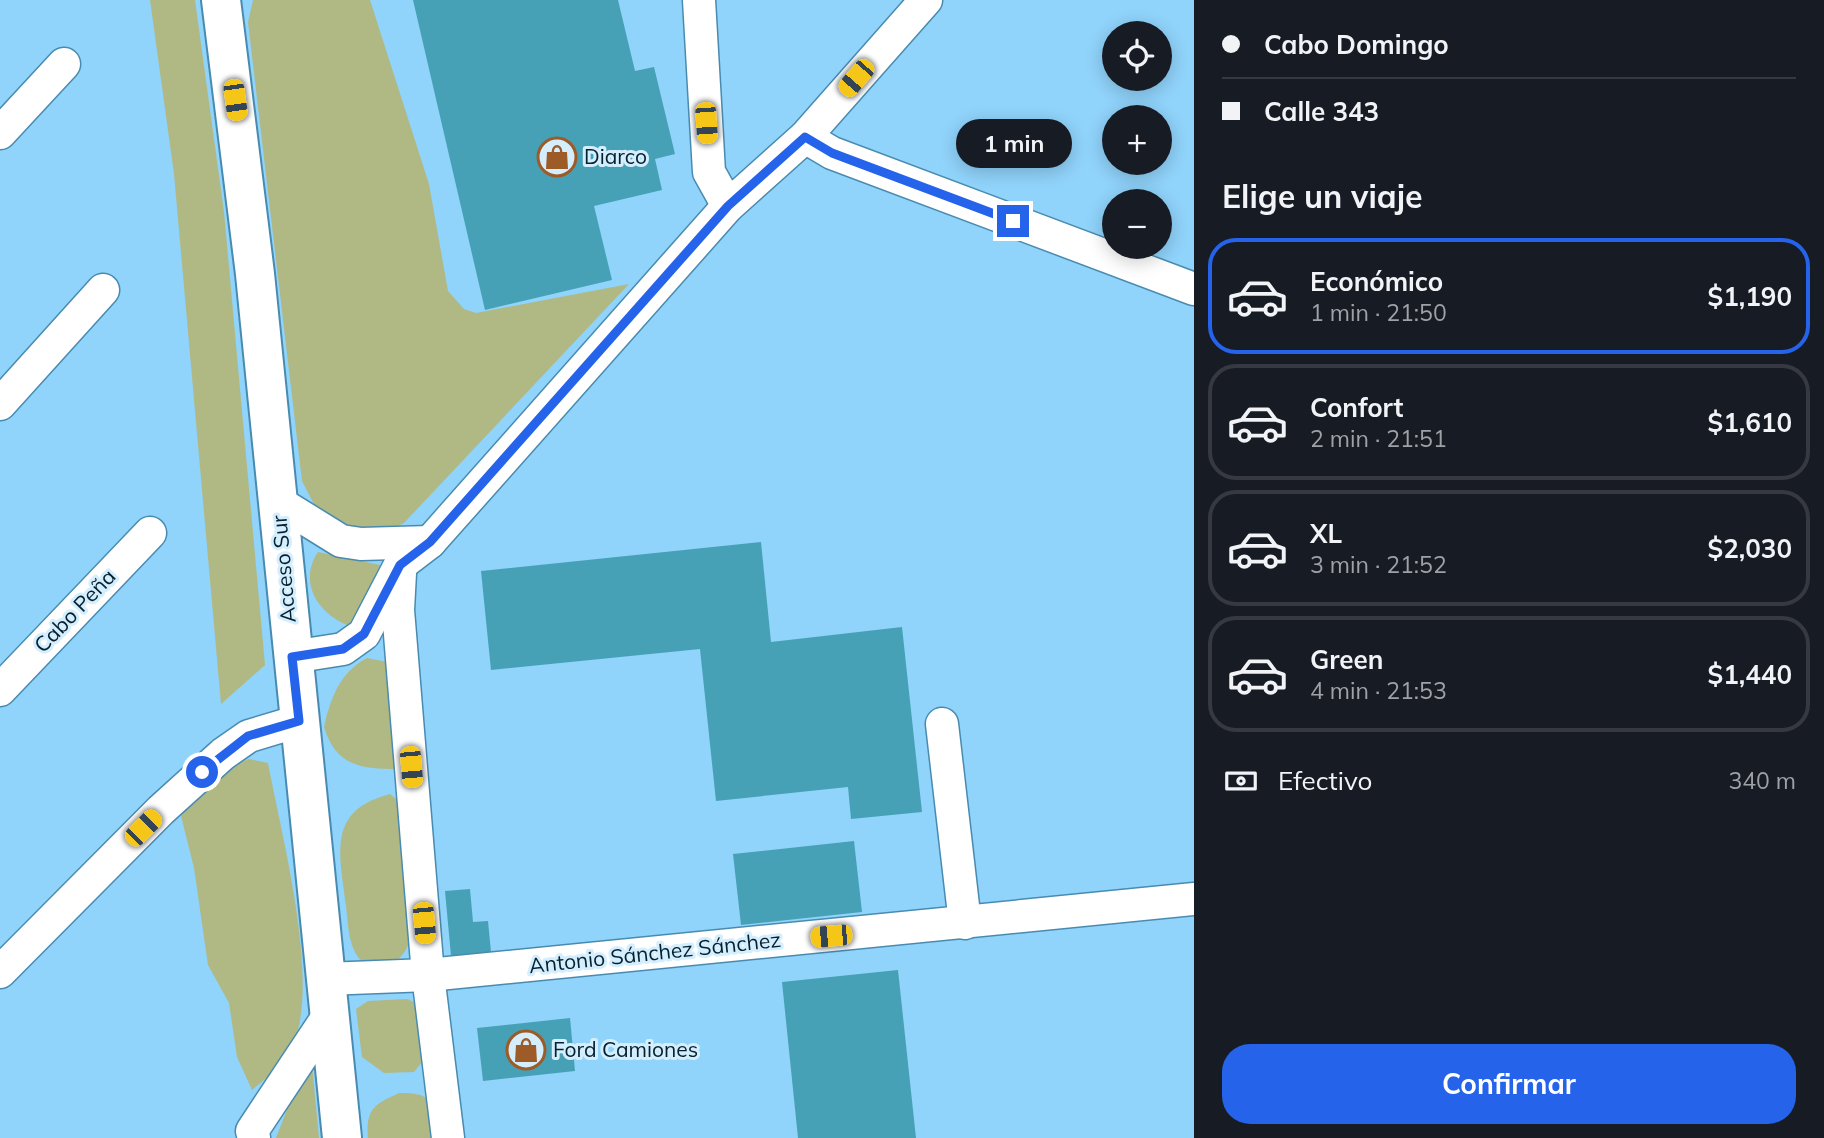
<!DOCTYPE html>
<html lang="es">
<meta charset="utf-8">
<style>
body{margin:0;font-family:Mulish,sans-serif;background:#20242c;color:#f1f3f6;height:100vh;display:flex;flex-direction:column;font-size:26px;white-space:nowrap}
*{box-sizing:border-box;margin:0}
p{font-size:23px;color:#9ea1a6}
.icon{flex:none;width:38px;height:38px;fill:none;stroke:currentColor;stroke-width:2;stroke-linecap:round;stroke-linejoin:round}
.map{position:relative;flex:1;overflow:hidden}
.drawer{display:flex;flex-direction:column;background:#171b24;width:630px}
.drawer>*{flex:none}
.hud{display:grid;align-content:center;height:154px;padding:0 28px;background:#171b24}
.tools{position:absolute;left:1102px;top:21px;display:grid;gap:14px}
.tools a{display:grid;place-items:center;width:70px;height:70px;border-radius:50%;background:#171b24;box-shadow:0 4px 18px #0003;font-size:35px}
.end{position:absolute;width:32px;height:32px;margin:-16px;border:9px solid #2563eb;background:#fff;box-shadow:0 0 0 4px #fff}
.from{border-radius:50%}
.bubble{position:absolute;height:49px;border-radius:24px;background:#171b24;box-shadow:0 4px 18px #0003;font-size:23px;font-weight:700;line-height:49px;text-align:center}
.car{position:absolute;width:21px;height:42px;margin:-21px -10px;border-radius:9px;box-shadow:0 0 5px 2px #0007;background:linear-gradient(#f5c518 24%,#345 0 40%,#f5c518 0 76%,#345 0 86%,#f5c518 0)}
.hud b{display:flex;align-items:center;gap:24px;height:66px;font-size:26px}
.hud b+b{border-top:2px solid #363941}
.hud i{width:18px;height:18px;background:#f1f3f6}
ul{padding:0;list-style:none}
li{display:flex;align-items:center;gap:21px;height:116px;margin:0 14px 10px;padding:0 14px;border:4px solid #363941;border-radius:28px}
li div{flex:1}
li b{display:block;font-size:26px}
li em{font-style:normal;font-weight:700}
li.selected{border-color:#2563eb}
li>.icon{width:63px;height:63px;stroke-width:1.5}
h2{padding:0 28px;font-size:32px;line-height:84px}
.pay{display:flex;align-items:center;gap:18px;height:77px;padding:0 28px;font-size:26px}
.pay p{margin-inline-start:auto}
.action{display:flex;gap:14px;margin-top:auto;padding:14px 28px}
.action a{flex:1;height:80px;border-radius:28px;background:#2563eb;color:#fff;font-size:28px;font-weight:700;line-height:80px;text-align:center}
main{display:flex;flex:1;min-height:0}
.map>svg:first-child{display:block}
.green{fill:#b0b984}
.building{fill:#47a1b6}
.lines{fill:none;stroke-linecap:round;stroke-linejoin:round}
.minor-casing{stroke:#498bb0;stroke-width:35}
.major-casing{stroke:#498bb0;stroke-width:42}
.minor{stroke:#fff;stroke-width:32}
.major{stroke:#fff;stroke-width:38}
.route{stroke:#2563eb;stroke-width:9}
.labels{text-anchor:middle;stroke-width:6;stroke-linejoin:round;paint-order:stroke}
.poi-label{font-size:21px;fill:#052130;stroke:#d4eefe;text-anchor:start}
.street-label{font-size:21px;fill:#052130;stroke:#d4eefe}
</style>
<main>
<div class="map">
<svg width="1194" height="1138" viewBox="0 0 1194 1138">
<rect width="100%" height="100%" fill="#90d3fb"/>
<!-- green -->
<g class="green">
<polygon points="150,0 195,0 224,212 265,665 221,704 174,174"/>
<polygon points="253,0 370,0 429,184 448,291 464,309 476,313 629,284 404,523 381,534 343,527 317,510 302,481 248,22"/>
<path d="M 318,552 L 380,565 L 384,580 L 358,618 L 347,625 C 317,613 298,581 318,552 Z"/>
<path d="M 367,658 L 393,663 L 397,769 C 361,769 336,766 324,727 C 330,699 340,672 367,658 Z"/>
<path d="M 249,759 L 268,763 C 281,833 320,979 294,1042 C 286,1061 268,1077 252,1090 L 237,1057 L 229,1003 L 208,965 L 194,868 L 181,816 C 198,790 220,769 249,759 Z"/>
<path d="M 390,794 L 399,801 L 408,945 C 401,965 373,977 358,957 C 348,943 348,922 346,906 C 340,853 326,811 390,794 Z"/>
<polygon points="407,999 416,1003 426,1057 414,1072 384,1073 362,1057 356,1009 368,1001"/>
<polygon points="312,1064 319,1138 276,1138 293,1094"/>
<path d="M 399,1093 C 438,1093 430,1103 437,1138 L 368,1138 C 366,1109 373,1105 399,1093 Z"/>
</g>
<!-- building -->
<g class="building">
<polygon points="413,0 618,0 635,71 654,67 675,154 655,159 662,190 594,206 612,280 485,310"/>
<polygon points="761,542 771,642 902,627 922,812 851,819 848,787 716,801 700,649 491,670 481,571"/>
<polygon points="854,841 862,912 741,925 733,854"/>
<polygon points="470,889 473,922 488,921 491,952 451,956 445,891"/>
<polygon points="898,970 916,1138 798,1138 782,982"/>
<polygon points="570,1018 575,1071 483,1081 477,1028"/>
</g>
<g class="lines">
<defs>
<g id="minor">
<polyline points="699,0 709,172 728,206"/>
<polyline points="0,133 64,64"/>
<polyline points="805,137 832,153 1194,289"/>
<polyline points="0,404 103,290"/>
<polyline points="278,502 341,541 361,544 430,542"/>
<polyline points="400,573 398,610 428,975 448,1138"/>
<polyline points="292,657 343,649 364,634 400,565 430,542 728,206 805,137 926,0"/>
<polyline points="0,690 150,533"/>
<polyline points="942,724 965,923"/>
<polyline points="0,972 161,810 223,754 249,736 299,721"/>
<polyline points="325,979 428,975 1194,899"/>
<polyline points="254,1138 252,1131 329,1015"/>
</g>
<polyline id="major" points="221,0 255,274 342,1138"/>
</defs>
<!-- minor casing -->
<use href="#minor" class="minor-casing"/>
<!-- major casing -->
<use href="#major" class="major-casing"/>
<!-- minor -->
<use href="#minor" class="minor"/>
<!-- major -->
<use href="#major" class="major"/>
</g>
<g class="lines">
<!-- route -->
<polyline class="route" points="202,772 248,736 299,721 292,657 343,649 364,634 400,565 430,542 728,206 805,137 832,153 1013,221"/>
</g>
<!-- icons -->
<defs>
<symbol id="shop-ring" viewBox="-11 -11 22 22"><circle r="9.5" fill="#d4eefe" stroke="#9c5b27" stroke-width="1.5"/><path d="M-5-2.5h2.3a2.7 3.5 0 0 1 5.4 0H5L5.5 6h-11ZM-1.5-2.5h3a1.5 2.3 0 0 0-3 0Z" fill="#9c5b27"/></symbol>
</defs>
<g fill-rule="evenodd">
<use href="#shop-ring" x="535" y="135" width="44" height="44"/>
<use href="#shop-ring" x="504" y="1028" width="44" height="44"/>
</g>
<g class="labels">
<!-- poi labels -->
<g class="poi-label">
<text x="584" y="164">Diarco</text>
<text x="553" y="1057">Ford Camiones</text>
</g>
<!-- street labels -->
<g class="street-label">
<text transform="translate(284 569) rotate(-95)" y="7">Acceso Sur</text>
<text transform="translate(75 611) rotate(-46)" y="7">Cabo Peña</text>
<text transform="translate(655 953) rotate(-6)" y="7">Antonio Sánchez Sánchez</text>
</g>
</g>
</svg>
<div class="tools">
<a><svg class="icon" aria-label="locate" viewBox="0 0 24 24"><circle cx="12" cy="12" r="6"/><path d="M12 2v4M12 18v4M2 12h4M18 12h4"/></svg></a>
<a>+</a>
<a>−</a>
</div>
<i class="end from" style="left:202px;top:772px"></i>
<i class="end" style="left:1013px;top:221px"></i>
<div class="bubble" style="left:956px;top:119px;width:116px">1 min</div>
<i class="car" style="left:856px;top:78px;rotate:221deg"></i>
<i class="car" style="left:235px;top:100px;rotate:172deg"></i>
<i class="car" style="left:706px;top:123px;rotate:176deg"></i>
<i class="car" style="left:411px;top:767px;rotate:175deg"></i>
<i class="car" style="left:143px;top:828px;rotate:45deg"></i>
<i class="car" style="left:424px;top:923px;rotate:175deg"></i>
<i class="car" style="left:831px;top:936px;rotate:265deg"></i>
</div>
<section class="drawer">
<div class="hud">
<b><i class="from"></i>Cabo Domingo</b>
<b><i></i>Calle 343</b>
</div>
<h2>Elige un viaje</h2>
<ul>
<li class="selected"><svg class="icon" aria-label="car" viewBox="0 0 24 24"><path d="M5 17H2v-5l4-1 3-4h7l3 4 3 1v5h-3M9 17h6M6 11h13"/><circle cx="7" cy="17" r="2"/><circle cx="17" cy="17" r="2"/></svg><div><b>Económico</b><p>1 min · 21:50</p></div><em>$1,190</em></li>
<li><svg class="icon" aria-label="car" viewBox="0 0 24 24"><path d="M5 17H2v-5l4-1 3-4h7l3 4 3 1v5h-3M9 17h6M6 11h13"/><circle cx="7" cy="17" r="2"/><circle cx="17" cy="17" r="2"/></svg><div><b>Confort</b><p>2 min · 21:51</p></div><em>$1,610</em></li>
<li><svg class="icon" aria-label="car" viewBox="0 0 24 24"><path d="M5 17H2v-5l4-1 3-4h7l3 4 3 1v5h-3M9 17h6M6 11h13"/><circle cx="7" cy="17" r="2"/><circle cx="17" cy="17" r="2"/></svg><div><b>XL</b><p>3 min · 21:52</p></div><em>$2,030</em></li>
<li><svg class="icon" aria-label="car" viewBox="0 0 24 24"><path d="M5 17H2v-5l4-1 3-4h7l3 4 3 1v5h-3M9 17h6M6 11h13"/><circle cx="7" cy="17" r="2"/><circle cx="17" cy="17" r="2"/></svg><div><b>Green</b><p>4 min · 21:53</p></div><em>$1,440</em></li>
</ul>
<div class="pay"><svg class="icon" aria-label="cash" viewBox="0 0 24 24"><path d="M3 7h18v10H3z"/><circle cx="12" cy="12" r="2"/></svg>Efectivo<p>340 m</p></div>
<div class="action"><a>Confirmar</a></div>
</section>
</main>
